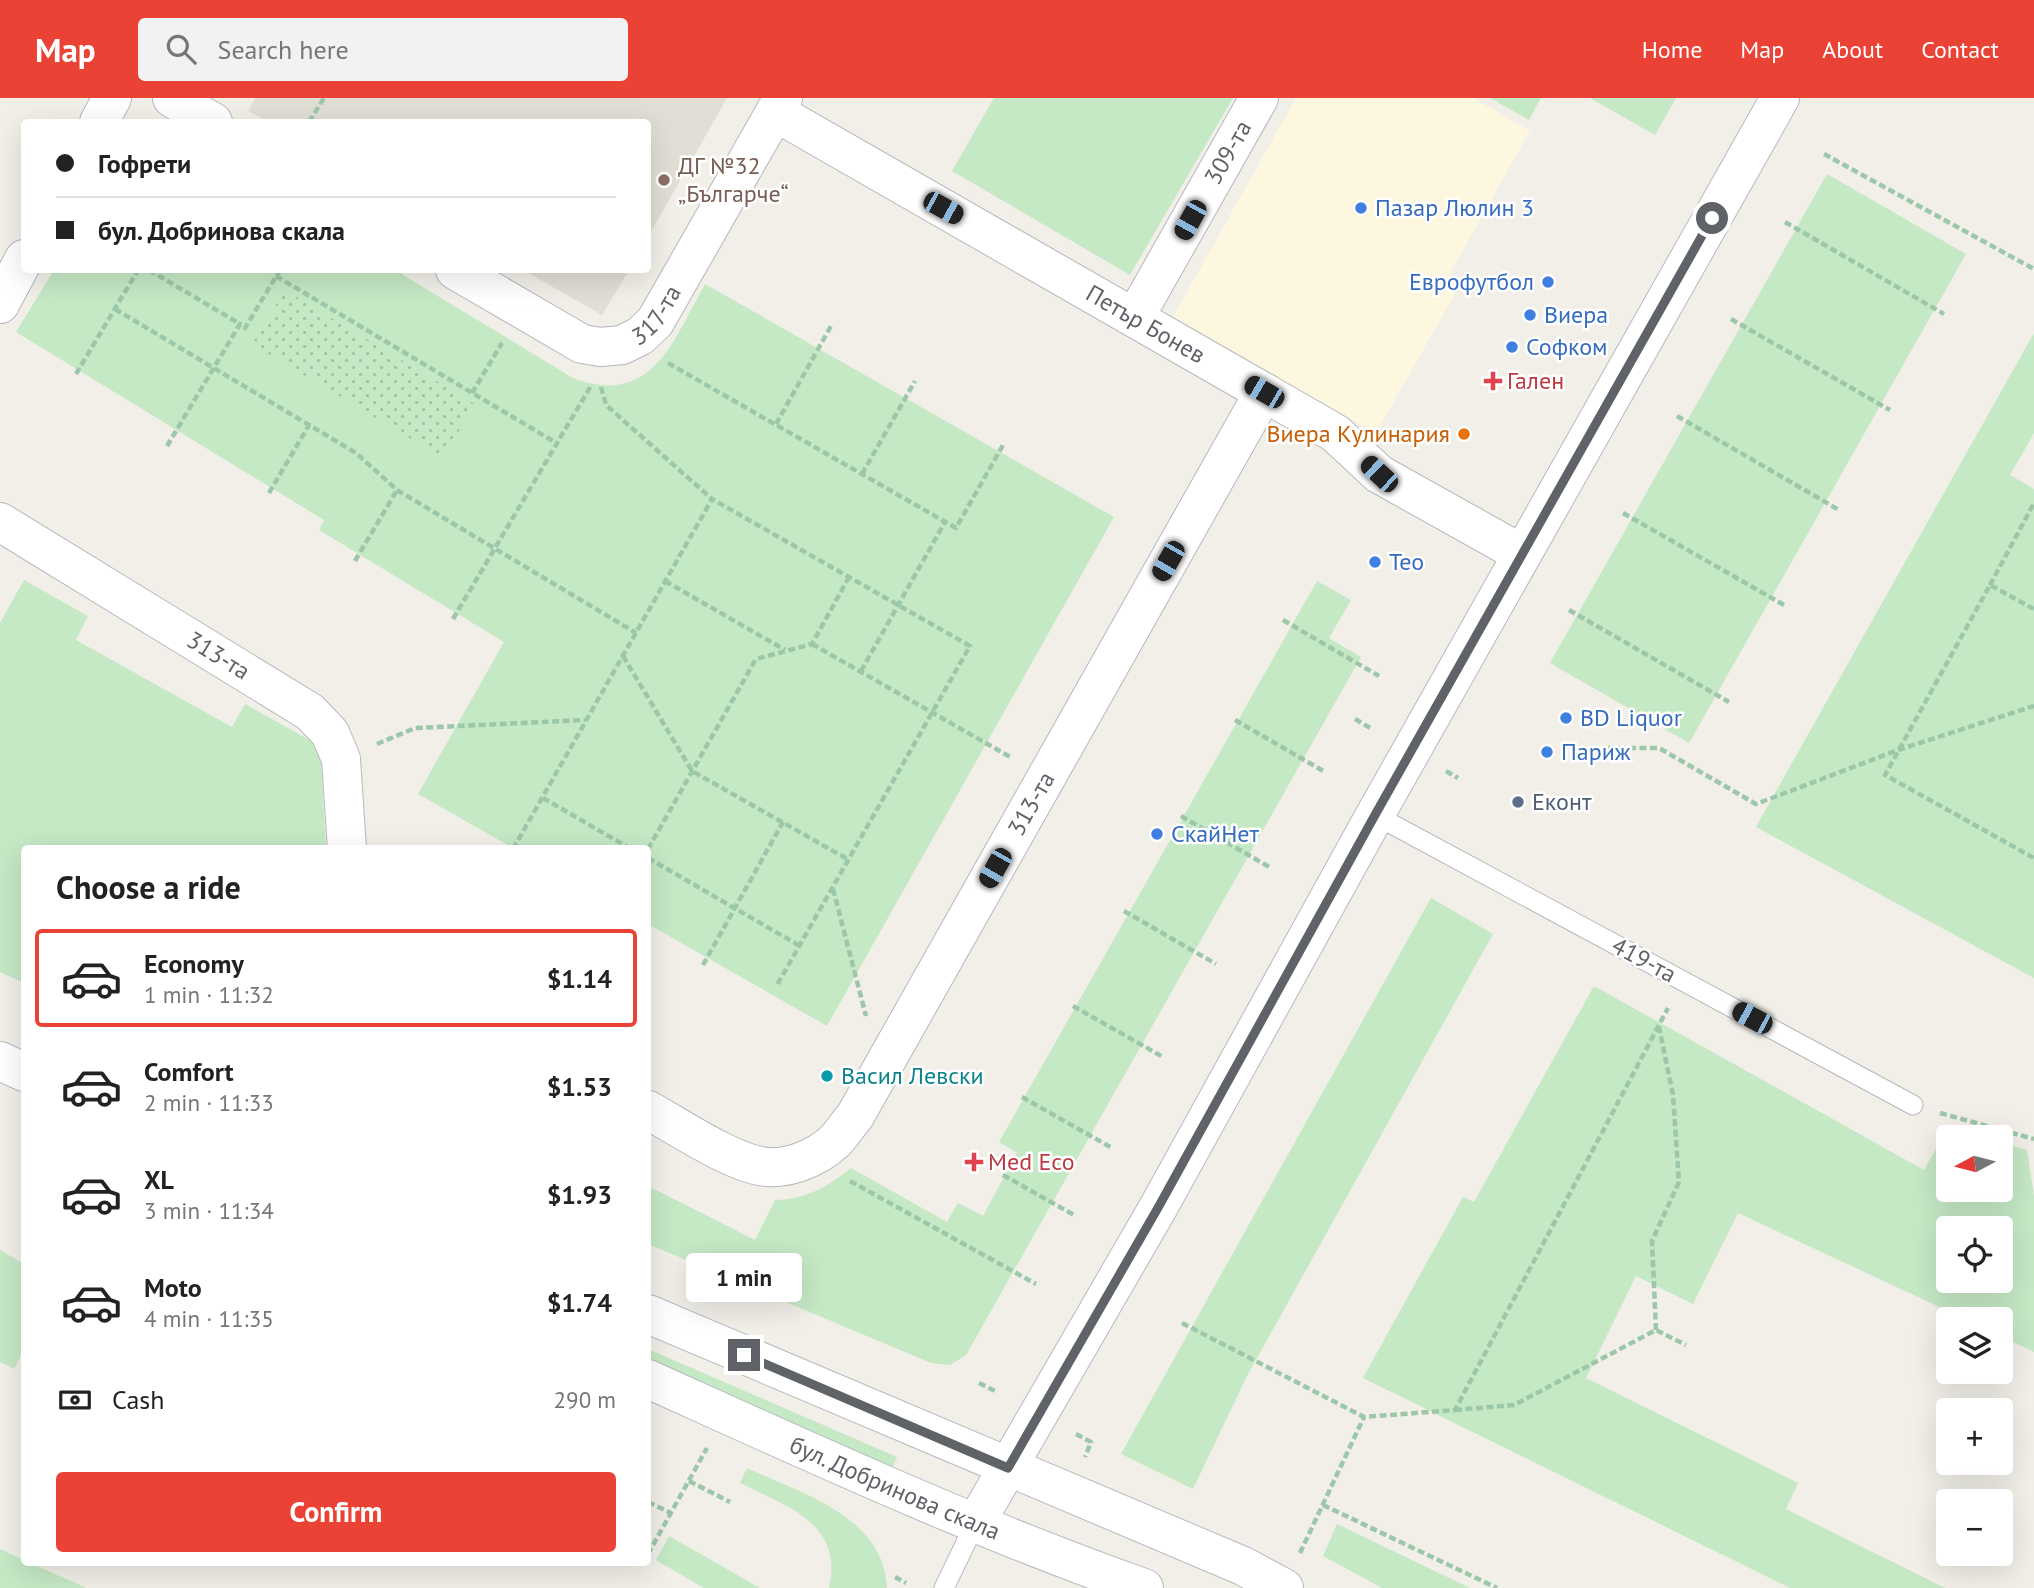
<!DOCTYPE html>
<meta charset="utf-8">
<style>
body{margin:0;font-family:"PT Sans",sans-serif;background:#f2f2f2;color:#222;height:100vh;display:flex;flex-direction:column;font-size:26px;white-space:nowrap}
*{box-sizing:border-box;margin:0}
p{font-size:23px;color:#767676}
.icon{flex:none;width:38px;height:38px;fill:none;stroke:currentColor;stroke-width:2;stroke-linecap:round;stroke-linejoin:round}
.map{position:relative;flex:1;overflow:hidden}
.sheet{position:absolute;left:21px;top:747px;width:630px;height:721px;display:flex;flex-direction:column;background:#fff;border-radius:7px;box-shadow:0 7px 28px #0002}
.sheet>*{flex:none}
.guide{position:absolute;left:21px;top:21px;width:630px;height:154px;border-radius:7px;box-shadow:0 7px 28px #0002;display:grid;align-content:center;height:154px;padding:0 35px;background:#fff}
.needle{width:46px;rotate:263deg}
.tools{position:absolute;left:1936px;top:1027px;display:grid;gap:14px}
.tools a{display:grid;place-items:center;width:77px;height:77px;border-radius:7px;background:#fff;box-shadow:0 7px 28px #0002;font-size:35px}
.end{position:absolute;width:32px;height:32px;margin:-16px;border:9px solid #5f6368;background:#fff;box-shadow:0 0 0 4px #fff}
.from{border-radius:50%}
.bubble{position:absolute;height:49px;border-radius:7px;background:#fff;box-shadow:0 7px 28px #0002;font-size:23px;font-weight:600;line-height:49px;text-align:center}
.car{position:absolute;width:21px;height:42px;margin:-21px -10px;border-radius:9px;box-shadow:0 0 5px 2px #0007;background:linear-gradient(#222 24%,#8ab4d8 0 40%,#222 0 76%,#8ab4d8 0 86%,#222 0)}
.guide b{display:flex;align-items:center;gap:24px;height:66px;font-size:26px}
.guide b+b{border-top:2px solid #e0e0e0}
.guide i{width:18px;height:18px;background:#222}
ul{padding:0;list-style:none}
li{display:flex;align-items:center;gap:21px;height:98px;margin:0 14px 10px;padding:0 21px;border:4px solid transparent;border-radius:7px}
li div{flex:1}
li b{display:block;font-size:26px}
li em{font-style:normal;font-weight:600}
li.selected{border-color:#ea4335}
li>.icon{width:63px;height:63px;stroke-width:1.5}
h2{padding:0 35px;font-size:32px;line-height:84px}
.pay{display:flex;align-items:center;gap:18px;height:77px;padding:0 35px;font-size:26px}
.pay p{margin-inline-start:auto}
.primary-button{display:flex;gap:14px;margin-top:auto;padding:14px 35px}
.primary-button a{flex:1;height:80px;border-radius:7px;background:#ea4335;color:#fff;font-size:28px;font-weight:600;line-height:80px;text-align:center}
header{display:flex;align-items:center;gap:42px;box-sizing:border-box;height:98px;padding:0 35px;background:#ea4335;color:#fff}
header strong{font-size:33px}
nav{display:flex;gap:38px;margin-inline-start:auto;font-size:24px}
.search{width:490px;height:63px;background:#f2f2f2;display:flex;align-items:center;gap:18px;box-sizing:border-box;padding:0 24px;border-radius:7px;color:#767676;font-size:26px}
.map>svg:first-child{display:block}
.commercial{fill:#fef7e0}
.education{fill:#e1ded6}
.grass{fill:#c5e8c5;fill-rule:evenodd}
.park{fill:url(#park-dots)}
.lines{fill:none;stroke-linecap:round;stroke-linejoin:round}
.lane-casing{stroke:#b5b8bc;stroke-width:21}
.street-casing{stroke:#b5b8bc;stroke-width:40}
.secondary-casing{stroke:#b6babf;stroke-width:40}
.path{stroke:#9cc7a9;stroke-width:4.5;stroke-dasharray:7 3.5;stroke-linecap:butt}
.lane{stroke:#fff;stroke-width:19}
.street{stroke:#fff;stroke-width:38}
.secondary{stroke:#fff;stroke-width:38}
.route{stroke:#5f6368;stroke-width:9}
.education-dot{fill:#8d6e63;stroke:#fff;stroke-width:2.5}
.shop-dot{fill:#3f7fe0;stroke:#fff;stroke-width:2.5}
.health-dot{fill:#e0444e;stroke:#fff;stroke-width:2.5}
.food-dot{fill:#e8710a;stroke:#fff;stroke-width:2.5}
.service-dot{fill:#5c6f8a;stroke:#fff;stroke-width:2.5}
.culture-dot{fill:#0f9aa8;stroke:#fff;stroke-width:2.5}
.labels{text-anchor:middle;stroke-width:5;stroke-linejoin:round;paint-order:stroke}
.street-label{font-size:24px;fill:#5f6368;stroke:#fff}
.education-label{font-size:24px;fill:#785e54;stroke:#fff;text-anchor:start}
.shop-label{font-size:24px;fill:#366cbe;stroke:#fff;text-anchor:start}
.health-label{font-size:24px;fill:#be3a42;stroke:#fff;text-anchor:start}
.food-label{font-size:24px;fill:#c56008;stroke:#fff;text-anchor:end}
.service-label{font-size:24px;fill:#4e5e75;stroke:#fff;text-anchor:start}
.culture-label{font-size:24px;fill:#0d838f;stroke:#fff;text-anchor:start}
</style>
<header>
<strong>Map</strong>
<div class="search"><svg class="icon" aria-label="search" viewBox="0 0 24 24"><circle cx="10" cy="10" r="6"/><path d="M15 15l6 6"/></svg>Search here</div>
<nav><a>Home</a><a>Map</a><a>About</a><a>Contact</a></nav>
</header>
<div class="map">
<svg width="2034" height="1490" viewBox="0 0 2034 1490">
<defs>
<pattern id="park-dots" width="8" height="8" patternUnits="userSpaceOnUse" patternTransform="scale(1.75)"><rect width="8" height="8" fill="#c5e8c5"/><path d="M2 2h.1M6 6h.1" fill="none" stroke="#a3c0a4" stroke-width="1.8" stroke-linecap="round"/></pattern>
</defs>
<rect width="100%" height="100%" fill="#f1efe8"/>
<!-- commercial -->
<polygon class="commercial" points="1296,0 1473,0 1530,33 1444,186 1456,194 1376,335 1173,219"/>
<!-- education -->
<g class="education">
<polygon points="255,0 727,0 648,139 648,24 268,24 248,13"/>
<polygon points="523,172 629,172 602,217"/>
</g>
<!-- grass -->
<g class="grass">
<polygon points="994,0 1233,0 1130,177 952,73"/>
<polygon points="1490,0 1541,0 1529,22"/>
<polygon points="1590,0 1676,0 1655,37"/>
<polygon points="1827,76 1966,156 1689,645 1550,565"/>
<path d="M 54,172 L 395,172 L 573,280 C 652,310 673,243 705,186 L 1114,419 L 827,928 L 648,826 L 648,751 L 515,751 L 418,696 L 504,544 L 319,432 L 324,422 L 16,234 Z"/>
<polygon points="2034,235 2034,335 2010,377 2034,391 2034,880 1756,729"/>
<polygon points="24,482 88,518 76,542 232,629 245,606 313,644 321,664 326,751 24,751 24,885 0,874 0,525"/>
<path d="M 1317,483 L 1351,502 L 1329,540 L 1361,559 L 966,1257 L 950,1267 L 931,1265 L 648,1146 L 648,1088 L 755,1142 L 775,1102 C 806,1102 828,1088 851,1070 L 947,1124 L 958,1105 L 983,1118 L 1017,1055 L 999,1044 Z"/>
<polygon points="1431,800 1493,836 1247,1278 1193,1391 1121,1356"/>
<path d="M 1594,888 L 1924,1072 L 1948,1029 L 1985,1039 L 1948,1040 L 1948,1092 L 2000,1092 L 2000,1044 L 2027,1052 L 2034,1099 L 2034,1254 L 2000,1238 L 2000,1222 L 1965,1221 L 1738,1115 L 1693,1206 L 1636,1178 L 1586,1280 L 1798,1385 L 1786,1411 L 1945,1490 L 1790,1490 L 1363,1280 L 1463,1099 L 1474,1104 ZM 1948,1130 L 2000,1130 L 2000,1183 L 1948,1183 Z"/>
<polygon points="0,1152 24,1166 24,1251 14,1271 0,1264"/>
<polygon points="648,1251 897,1359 889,1378 648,1264"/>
<path d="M 747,1370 C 801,1395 884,1418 887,1490 L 829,1490 C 844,1425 786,1408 740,1385 Z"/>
<polygon points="1337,1426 1470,1490 1382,1490 1323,1458"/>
<polygon points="669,1438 760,1490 704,1490 656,1462"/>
<polygon points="0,1451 24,1462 24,1465 30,1465 87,1490 0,1490"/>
</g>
<!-- park -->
<polygon class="park" points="285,192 475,306 443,360 252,246"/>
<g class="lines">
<defs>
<g id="lane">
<polyline points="1375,717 1913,1007"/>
<polyline points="944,1490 975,1426"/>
</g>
<g id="street">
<polyline points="172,0 213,24"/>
<path id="s1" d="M 775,14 L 1335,335 L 1379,376 L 1522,456"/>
<polyline points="99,24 112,0"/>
<path id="s2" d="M 455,172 L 582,246 L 601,249 L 622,247 L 640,238 L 655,224 L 783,0"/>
<polyline points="0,206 24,161"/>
<path id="s3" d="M 1135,219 L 1259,0"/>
<path id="s4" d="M 0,424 L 310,614 L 330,635 L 341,661 L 347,751"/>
<path id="s5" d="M 648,1012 C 677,1028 728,1062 760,1068 C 785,1073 816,1061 835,1043 C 842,1036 848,1026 855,1018 L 1264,294"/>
</g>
<g id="secondary">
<polyline points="0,963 24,974"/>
<polyline points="648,1216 1243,1468 1284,1490"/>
<path id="s6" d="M 648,1281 C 812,1355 974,1430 1144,1490"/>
<polyline points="975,1426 1159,1108 1375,717 1780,0"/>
</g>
</defs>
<!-- lane casing -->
<use href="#lane" class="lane-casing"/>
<!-- street casing -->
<use href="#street" class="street-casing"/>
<!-- secondary casing -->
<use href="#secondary" class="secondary-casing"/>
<!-- path -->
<g class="path">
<polyline points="309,24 324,0"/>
<polyline points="1824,56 2034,171"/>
<polyline points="1785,124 1944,216"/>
<polyline points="149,172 240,226"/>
<polyline points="276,178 558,346"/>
<polyline points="115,211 356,355 397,392 636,535"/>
<polyline points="1731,221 1890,312"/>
<polyline points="668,265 956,430 1003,347"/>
<polyline points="76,276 138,172"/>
<polyline points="601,289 606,307 712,401"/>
<polyline points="472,295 502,245"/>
<polyline points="1677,318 1839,412"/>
<polyline points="776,326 831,228"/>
<polyline points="167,348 240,226 245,230 280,172"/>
<polyline points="862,376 915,283"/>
<polyline points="269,395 309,327"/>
<polyline points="1623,415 1784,507"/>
<polyline points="355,463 397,392"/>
<polyline points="665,483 785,552"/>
<polyline points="1990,487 2034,405"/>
<polyline points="2034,511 1990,487 1885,677 2034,760"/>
<polyline points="1569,512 1729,604"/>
<polyline points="453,521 592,286"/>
<polyline points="1283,522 1379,578"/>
<polyline points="812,546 1012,660"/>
<polyline points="623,558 692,673 849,762"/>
<polyline points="861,573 945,424"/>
<polyline points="1355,621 1372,631"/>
<polyline points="1235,622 1325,674"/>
<polyline points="377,646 415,630 585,622"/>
<polyline points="1608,650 1659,650 1756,706 1898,652 2034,608"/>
<polyline points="1446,673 1458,680"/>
<polyline points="543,700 631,751"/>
<polyline points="1181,718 1271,770"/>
<polyline points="513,751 712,401 970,548 777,887"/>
<polyline points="648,751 756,561 812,546 849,479"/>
<polyline points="648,760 800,848"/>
<polyline points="833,791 866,918"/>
<polyline points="1124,813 1216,866"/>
<polyline points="703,867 783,724"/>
<polyline points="1073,908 1163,959"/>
<polyline points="1022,999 1112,1050"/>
<polyline points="1940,1015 2034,1041"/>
<polyline points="1003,1077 1074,1117"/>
<polyline points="850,1083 1036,1186"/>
<polyline points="1182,1225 1364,1319 1455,1312 1668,910"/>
<polyline points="1656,1232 1652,1143 1679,1084 1673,997 1659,929"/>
<polyline points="979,1285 997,1294"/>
<polyline points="1455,1312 1514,1307 1656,1232 1686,1247"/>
<polyline points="1076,1336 1091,1344 1085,1359"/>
<polyline points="689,1383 730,1404"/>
<polyline points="648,1404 671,1415"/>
<polyline points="1323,1407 1497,1490"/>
<polyline points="1300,1455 1364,1319"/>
<polyline points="648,1456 707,1350"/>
<polyline points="895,1479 906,1485"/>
</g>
<!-- lane -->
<use href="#lane" class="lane"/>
<!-- street -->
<use href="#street" class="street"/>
<!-- secondary -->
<use href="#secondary" class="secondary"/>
</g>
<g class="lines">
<!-- route -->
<polyline class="route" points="744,1257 1008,1370 1159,1108 1375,717 1712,120"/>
</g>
<!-- markers -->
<circle class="education-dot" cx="664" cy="82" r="7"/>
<g class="shop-dot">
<circle cx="1361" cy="110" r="7"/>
<circle cx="1548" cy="184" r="7"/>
<circle cx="1530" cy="217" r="7"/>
<circle cx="1512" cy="249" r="7"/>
<circle cx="1375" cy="464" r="7"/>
<circle cx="1566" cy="620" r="7"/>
<circle cx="1547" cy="654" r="7"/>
<circle cx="1157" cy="736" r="7"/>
</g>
<g class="health-dot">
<path d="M1489.5 272.5h7v7h7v7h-7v7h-7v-7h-7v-7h7z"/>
<path d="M970.5 1053.5h7v7h7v7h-7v7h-7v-7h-7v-7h7z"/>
</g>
<circle class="food-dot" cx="1464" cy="336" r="7"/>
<circle class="service-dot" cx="1518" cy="704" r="7"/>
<circle class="culture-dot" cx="827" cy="978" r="7"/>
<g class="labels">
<!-- street labels -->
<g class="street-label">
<text dy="8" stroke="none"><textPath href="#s3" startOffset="189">309-та</textPath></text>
<text dy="8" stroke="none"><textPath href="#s2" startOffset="234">317-та</textPath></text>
<text dy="8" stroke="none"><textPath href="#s1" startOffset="427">Петър Бонев</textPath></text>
<text dy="8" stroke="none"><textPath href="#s4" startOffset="256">313-та</textPath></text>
<text dy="8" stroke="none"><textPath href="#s5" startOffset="598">313-та</textPath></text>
<text transform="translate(1644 862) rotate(28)" y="8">419-та</text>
<text dy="8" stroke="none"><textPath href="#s6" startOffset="270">бул. Добринова скала</textPath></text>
</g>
<!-- education labels -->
<g class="education-label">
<text x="678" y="76">ДГ №32<tspan x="678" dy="28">„Българче“</tspan></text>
</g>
<!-- shop labels -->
<g class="shop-label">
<text x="1375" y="118">Пазар Люлин 3</text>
<text x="1534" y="192" text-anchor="end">Еврофутбол</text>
<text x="1544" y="225">Виера</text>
<text x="1526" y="257">Софком</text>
<text x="1389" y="472">Тео</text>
<text x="1580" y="628">BD Liquor</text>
<text x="1561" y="662">Париж</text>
<text x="1171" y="744">СкайНет</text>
</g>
<!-- health labels -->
<g class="health-label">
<text x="1507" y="291">Гален</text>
<text x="988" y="1072">Med Eco</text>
</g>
<!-- food labels -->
<g class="food-label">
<text x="1450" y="344">Виера Кулинария</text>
</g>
<!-- service labels -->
<g class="service-label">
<text x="1532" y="712">Еконт</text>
</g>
<!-- culture labels -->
<g class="culture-label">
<text x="841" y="986">Васил Левски</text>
</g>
</g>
</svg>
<div class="tools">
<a><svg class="needle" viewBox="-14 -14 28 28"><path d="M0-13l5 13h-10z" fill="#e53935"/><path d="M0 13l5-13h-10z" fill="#767676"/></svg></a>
<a><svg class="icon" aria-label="locate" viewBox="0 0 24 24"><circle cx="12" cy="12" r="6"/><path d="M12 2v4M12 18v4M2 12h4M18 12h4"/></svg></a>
<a><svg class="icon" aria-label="layers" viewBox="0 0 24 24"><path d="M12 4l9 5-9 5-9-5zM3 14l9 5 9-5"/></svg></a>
<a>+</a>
<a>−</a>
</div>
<i class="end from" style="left:1712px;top:120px"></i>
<i class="end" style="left:744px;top:1257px"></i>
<div class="bubble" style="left:686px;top:1155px;width:116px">1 min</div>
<i class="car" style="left:943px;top:110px;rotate:119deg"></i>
<i class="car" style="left:1190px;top:122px;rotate:209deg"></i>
<i class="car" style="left:1264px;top:294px;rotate:300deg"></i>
<i class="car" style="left:1379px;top:376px;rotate:313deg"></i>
<i class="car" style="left:1168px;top:463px;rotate:210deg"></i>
<i class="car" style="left:995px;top:770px;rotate:210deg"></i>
<i class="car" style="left:1752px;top:920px;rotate:298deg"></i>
<div class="guide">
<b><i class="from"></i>Гофрети</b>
<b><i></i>бул. Добринова скала</b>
</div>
<section class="sheet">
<h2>Choose a ride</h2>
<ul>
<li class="selected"><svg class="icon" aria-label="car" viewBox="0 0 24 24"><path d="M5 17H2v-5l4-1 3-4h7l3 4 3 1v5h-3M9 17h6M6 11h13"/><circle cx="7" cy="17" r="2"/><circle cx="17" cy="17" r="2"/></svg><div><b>Economy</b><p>1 min · 11:32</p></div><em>$1.14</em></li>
<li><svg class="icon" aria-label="car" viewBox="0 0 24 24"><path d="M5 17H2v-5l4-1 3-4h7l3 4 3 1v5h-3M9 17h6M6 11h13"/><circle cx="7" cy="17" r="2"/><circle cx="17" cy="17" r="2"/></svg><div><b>Comfort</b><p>2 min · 11:33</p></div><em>$1.53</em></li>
<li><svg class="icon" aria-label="car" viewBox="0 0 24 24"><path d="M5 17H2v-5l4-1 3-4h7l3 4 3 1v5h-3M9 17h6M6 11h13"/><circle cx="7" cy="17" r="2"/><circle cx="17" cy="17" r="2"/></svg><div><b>XL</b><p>3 min · 11:34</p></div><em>$1.93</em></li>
<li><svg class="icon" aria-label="car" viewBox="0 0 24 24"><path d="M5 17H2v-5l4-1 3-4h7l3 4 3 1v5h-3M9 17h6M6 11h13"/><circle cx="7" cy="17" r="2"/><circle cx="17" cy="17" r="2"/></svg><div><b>Moto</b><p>4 min · 11:35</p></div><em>$1.74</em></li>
</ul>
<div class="pay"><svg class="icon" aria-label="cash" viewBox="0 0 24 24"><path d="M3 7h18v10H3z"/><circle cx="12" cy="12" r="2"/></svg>Cash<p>290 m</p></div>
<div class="primary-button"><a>Confirm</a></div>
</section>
</div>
